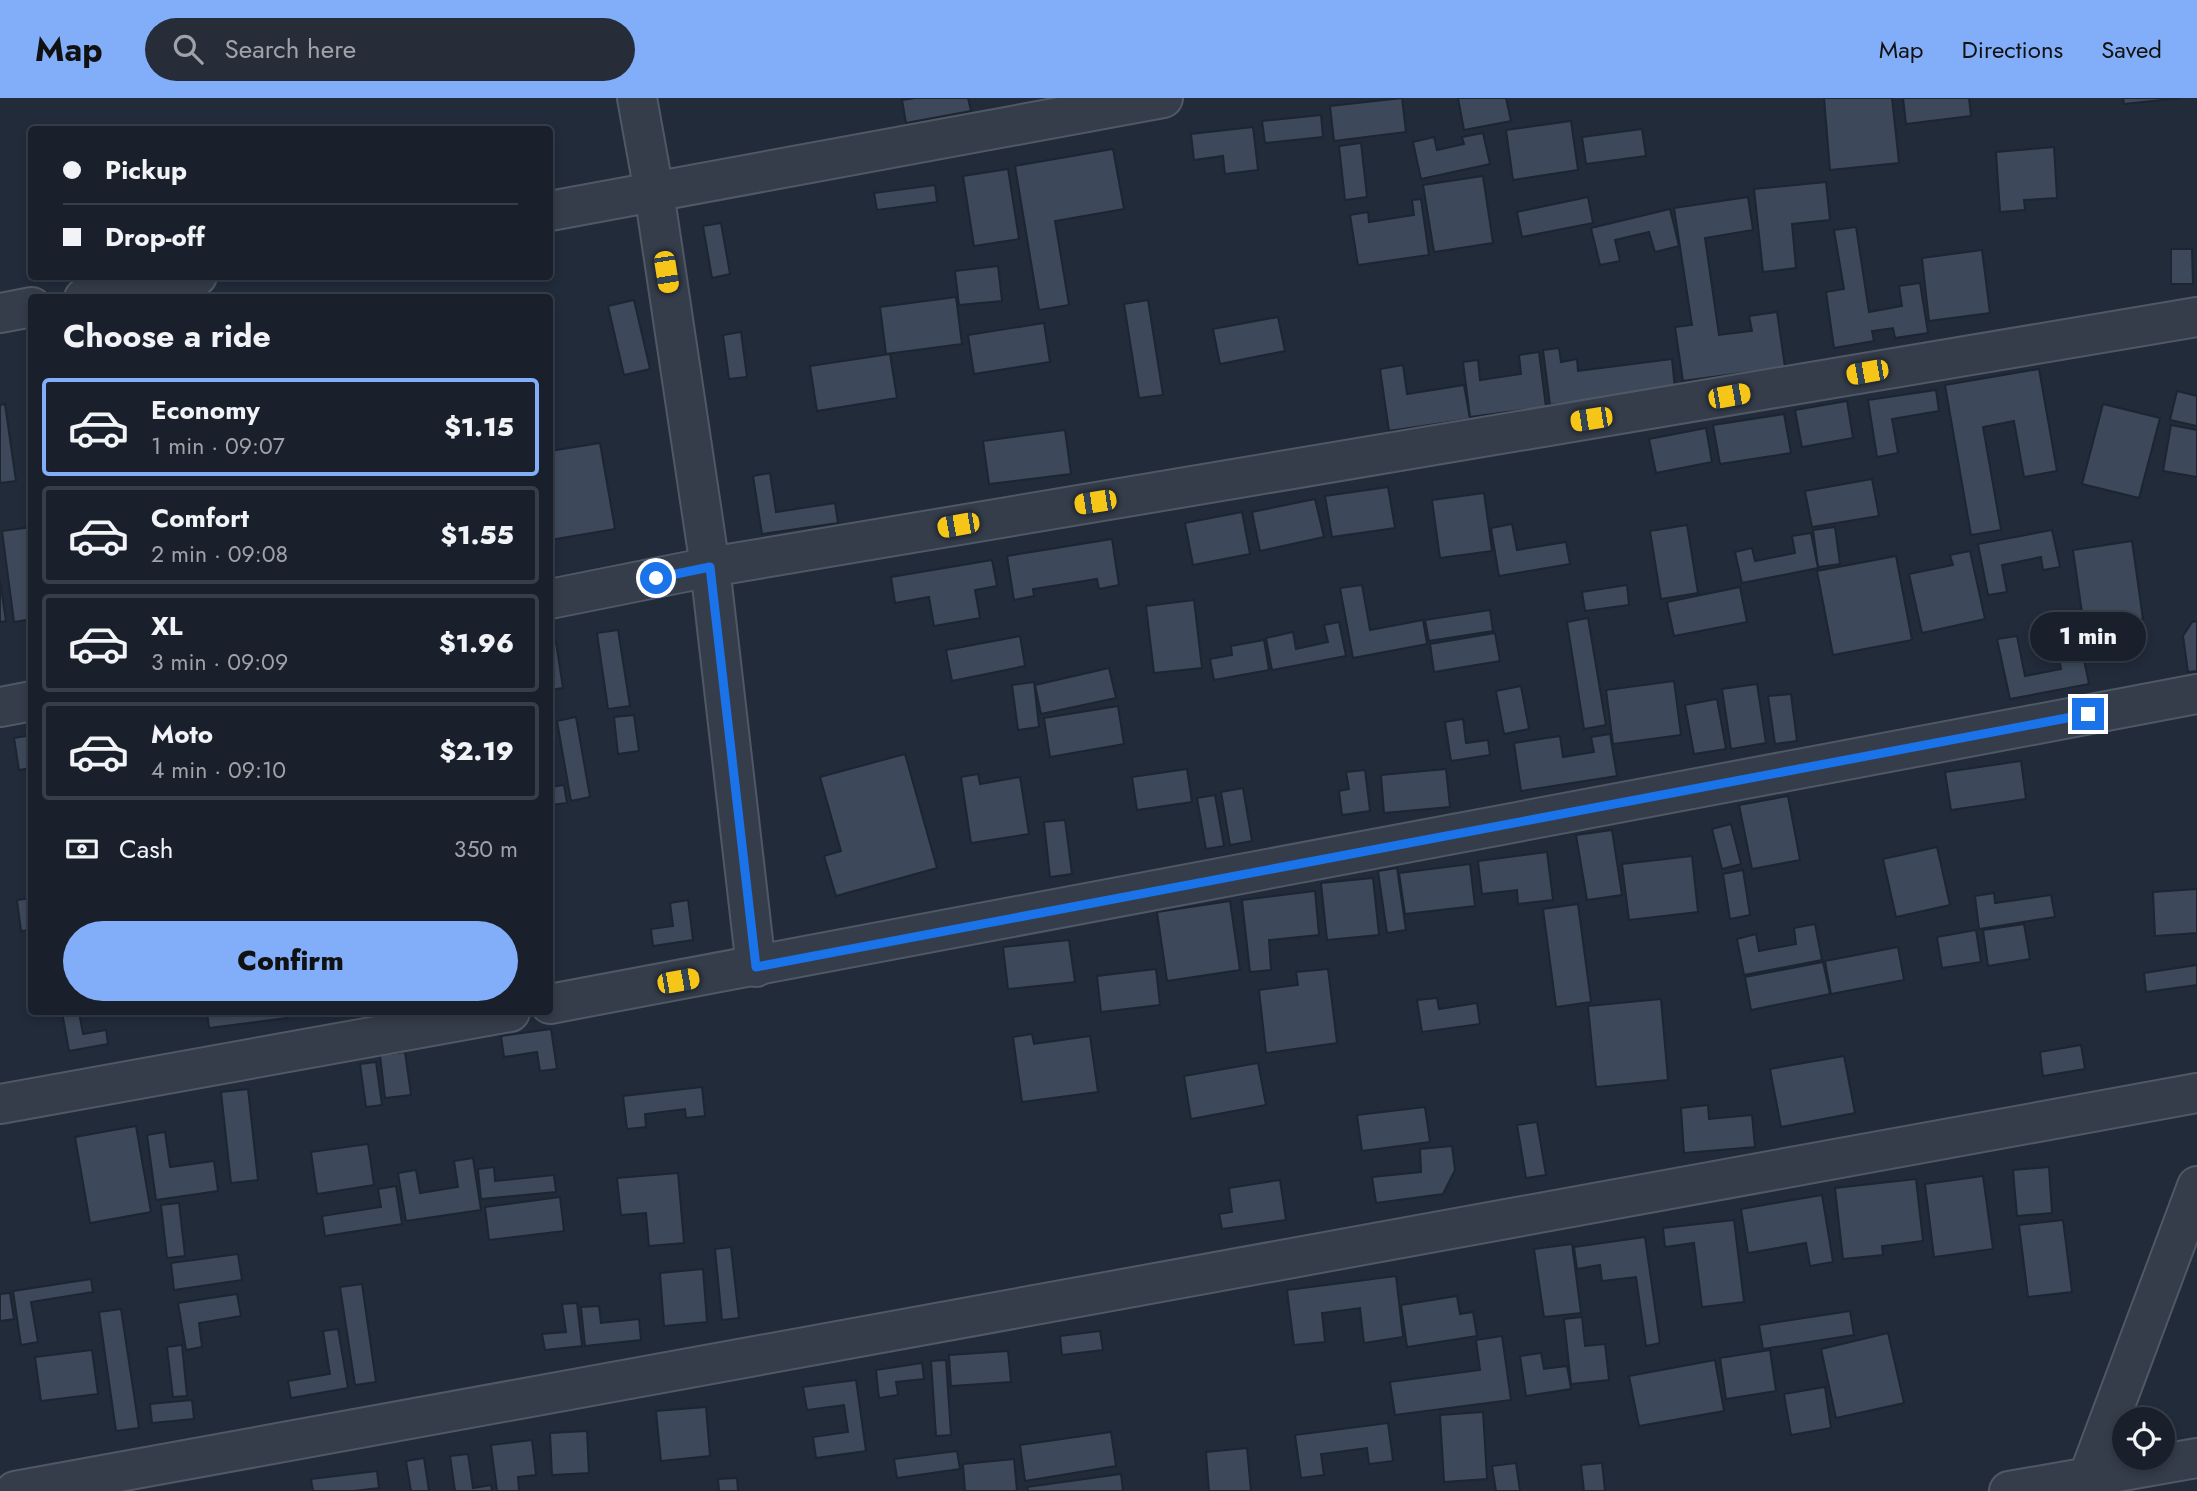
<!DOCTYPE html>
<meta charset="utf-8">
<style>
body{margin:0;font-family:Jost,sans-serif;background:#262d38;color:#f1f3f6;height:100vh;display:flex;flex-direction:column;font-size:26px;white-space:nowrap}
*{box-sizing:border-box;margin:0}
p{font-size:23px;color:#9fa3a9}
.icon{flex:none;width:38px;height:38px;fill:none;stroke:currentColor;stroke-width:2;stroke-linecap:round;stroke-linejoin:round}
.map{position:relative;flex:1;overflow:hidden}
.sheet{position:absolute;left:28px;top:196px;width:525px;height:721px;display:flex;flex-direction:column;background:#19202c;border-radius:7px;box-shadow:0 4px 10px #0003,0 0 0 2px #373e48}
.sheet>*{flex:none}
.banner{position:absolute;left:28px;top:28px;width:525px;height:154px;border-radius:7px;box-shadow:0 4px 10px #0003,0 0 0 2px #373e48;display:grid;align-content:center;height:154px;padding:0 35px;background:#19202c}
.tools{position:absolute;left:2112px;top:1309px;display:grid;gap:14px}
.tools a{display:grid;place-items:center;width:63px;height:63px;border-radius:50%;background:#19202c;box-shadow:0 4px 10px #0003,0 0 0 2px #373e48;font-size:35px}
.end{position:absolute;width:32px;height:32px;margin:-16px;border:9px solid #1a73e8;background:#fff;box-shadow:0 0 0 4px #fff}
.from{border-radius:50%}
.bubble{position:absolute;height:49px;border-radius:24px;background:#19202c;box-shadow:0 4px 10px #0003,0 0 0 2px #373e48;font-size:23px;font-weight:800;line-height:49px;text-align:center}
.car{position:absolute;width:21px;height:42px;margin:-21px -10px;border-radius:9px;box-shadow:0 0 5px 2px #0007;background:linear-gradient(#f5c518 24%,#345 0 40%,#f5c518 0 76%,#345 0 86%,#f5c518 0)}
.banner b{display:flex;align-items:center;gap:24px;height:66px;font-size:26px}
.banner b+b{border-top:2px solid #373e48}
.banner i{width:18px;height:18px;background:#f1f3f6}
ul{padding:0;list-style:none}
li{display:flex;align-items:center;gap:21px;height:98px;margin:0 14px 10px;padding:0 21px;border:4px solid #373e48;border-radius:7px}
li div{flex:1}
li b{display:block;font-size:26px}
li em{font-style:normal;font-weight:800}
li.current{border-color:#82aef9}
li>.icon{width:63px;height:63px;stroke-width:1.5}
h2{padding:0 35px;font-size:32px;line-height:84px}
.pay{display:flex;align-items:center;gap:18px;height:77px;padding:0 35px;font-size:26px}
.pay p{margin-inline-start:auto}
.primary-button{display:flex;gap:14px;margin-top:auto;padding:14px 35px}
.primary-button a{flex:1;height:80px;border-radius:42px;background:#82aef9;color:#111;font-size:28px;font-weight:800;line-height:80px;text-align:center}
header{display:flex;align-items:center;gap:42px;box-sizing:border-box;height:98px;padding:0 35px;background:#82aef9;color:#111}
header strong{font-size:33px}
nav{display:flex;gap:38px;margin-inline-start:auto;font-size:24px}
.search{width:490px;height:63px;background:#262d38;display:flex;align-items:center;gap:18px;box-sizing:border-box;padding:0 24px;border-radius:38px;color:#9fa3a9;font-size:26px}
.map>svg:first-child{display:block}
.building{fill:#3d495a;stroke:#1c2531;stroke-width:2}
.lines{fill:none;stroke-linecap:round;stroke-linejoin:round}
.minor-casing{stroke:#505865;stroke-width:42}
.minor{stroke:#353d4b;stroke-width:38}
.route{stroke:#1a73e8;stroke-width:9}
</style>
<header>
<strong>Map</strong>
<div class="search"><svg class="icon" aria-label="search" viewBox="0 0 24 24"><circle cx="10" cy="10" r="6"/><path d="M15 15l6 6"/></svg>Search here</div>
<nav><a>Map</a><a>Directions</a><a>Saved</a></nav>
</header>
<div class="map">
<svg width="2197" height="1393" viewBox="0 0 2197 1393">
<rect width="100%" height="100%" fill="#212b3a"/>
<!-- building -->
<g class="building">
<polygon points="915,0 968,0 971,13 906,25 902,2"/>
<polygon points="1402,0 1406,34 1334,43 1330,8"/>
<polygon points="1458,0 1506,0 1511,23 1464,32"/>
<polygon points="1824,0 1892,0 1899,65 1830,72"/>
<polygon points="1903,0 1969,0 1971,18 1906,26"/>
<polygon points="2123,0 2181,0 2124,6"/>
<polygon points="1321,17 1323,39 1265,45 1262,23"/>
<polygon points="1571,23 1578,72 1513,82 1506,32"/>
<polygon points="1253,29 1258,72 1225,76 1223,58 1194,62 1191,36"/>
<polygon points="1642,31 1646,58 1586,66 1582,39"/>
<polygon points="1483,35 1490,66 1421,81 1413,44 1434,39 1437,52 1464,46 1462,39"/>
<polygon points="1361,45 1367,99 1345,102 1339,48"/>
<polygon points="2054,49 2057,100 2024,102 2025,112 2000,114 1996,54"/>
<polygon points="1113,51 1124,111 1055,123 1069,207 1039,212 1015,68"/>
<polygon points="1008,71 1019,141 974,148 963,78"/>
<polygon points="1483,78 1493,145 1434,154 1423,87"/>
<polygon points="1826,84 1830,122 1792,126 1796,170 1763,174 1754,91"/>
<polygon points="935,87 937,104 877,112 874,95"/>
<polygon points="1588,99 1593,125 1522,139 1517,114"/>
<polygon points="1748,99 1753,132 1705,140 1719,237 1752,233 1749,218 1777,214 1785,269 1683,283 1675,229 1692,227 1674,110"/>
<polygon points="1421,101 1429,157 1358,167 1350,117 1368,114 1369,124 1414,117 1412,102"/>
<polygon points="1670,111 1679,148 1655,154 1649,134 1615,142 1620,163 1600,167 1591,130"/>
<polygon points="721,125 730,176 712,180 703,128"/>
<polygon points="1856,129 1869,214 1902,208 1899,188 1920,185 1928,235 1895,240 1893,230 1872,233 1874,243 1834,250 1826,194 1844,191 1834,132"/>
<polygon points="2171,151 2192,151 2193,186 2171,186"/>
<polygon points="1982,152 1990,215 1929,223 1922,160"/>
<polygon points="998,168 1002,203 959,207 955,173"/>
<polygon points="956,199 962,246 886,256 880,209"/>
<polygon points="634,202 650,271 624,277 608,208"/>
<polygon points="1148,202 1163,297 1139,300 1124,206"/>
<polygon points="1278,219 1285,253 1220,266 1213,231"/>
<polygon points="1044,225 1050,264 974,276 968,237"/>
<polygon points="741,234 747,279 729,281 723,237"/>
<polygon points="1559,250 1561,264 1577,261 1578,273 1672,261 1675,291 1550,307 1543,252"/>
<polygon points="1539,254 1546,309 1470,319 1463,264 1478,262 1480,282 1521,276 1519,257"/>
<polygon points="890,256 897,300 817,313 810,268"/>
<polygon points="1403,267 1407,296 1464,287 1470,321 1389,333 1380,271"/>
<polygon points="2039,271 2057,373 2024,379 2014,323 1983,329 2001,432 1971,437 1945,287"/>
<polygon points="1936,292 1939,313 1892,321 1898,355 1877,359 1868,302"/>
<polygon points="2177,293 2197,298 2197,328 2170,322"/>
<polygon points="1847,303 1853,340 1802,349 1795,312"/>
<polygon points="5,306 16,383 0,385 0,307"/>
<polygon points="2103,306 2160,320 2139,400 2082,386"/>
<polygon points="1784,316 1791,355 1720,366 1713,327"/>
<polygon points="2171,327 2197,332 2197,379 2163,373"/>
<polygon points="1706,330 1712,364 1656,375 1649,341"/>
<polygon points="1065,332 1071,376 989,386 983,343"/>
<polygon points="600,345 615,431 550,442 550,353"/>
<polygon points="770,375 776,414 835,405 838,425 762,436 753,378"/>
<polygon points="1872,381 1879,418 1812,429 1805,393"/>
<polygon points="1388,389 1395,430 1332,439 1325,398"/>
<polygon points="1484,395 1492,453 1440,460 1432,402"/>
<polygon points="1315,401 1324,439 1260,453 1252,414"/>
<polygon points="1242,414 1250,456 1193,467 1185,425"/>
<polygon points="1512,426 1517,452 1566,444 1570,466 1499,478 1491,430"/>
<polygon points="1687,427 1698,495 1661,501 1650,433"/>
<polygon points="32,429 32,521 14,524 2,433"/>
<polygon points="1835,429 1840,466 1818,469 1813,432"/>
<polygon points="2052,432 2060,469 2043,472 2041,459 2002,467 2007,494 1988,497 1978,446"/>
<polygon points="1811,435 1818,470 1742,485 1735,454 1752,450 1755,463 1795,455 1792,438"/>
<polygon points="1112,441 1119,487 1099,491 1097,481 1033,491 1034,498 1014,502 1007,458"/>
<polygon points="2132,443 2143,521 2084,529 2073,452"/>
<polygon points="1970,453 1985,521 1922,535 1909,476 1953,467 1950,457"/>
<polygon points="1896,458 1912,542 1833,557 1817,473"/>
<polygon points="992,462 997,488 975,492 980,520 934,528 929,499 895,505 891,479"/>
<polygon points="0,483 6,523 0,524"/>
<polygon points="1362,487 1370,532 1423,522 1427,546 1353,560 1340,490"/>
<polygon points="1627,487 1629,507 1585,513 1582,494"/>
<polygon points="1740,489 1747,524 1674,538 1667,504"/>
<polygon points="1194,502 1202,570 1154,575 1146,508"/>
<polygon points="1490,512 1493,533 1429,543 1425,522"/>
<polygon points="1588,520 1606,627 1584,631 1567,524"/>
<polygon points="2076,523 2089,586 2010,601 1997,541 2017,538 2025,578 2061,571 2052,528"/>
<polygon points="2197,523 2197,573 2188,574 2183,538 2192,524"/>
<polygon points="1339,524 1346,558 1272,572 1266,540 1293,534 1296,551 1328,544 1324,527"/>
<polygon points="618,532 630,608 608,611 597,535"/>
<polygon points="1495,535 1500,563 1434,574 1430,546"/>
<polygon points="1020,538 1025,568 952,583 946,552"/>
<polygon points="1264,542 1269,572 1214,582 1210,561 1232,557 1231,548"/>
<polygon points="556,544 563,590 550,592 550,545"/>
<polygon points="1109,570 1116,600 1041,616 1035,587"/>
<polygon points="1674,583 1681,637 1613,646 1606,592"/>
<polygon points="1034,584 1039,629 1018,632 1012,587"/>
<polygon points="1757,586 1766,645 1731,651 1722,591"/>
<polygon points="1521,588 1529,631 1504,636 1496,593"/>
<polygon points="1791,596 1797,643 1775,646 1768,598"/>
<polygon points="1717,601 1726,651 1694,656 1685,607"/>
<polygon points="1118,608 1124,646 1050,659 1044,620"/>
<polygon points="634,617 639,653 618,656 614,619"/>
<polygon points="576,619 590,699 571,703 557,623"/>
<polygon points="1463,621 1466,645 1488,642 1490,657 1451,663 1445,624"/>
<polygon points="1610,636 1617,678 1521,693 1514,645 1560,638 1563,659 1594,654 1591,639"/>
<polygon points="32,637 32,670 19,672 14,640"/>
<polygon points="905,656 937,770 836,798 824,758 841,753 820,679"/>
<polygon points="2021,663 2026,701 1951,712 1945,674"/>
<polygon points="1187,671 1192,704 1137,712 1132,679"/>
<polygon points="1446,671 1450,709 1384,715 1381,677"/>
<polygon points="1365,672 1370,713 1342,717 1339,693 1349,691 1346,674"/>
<polygon points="978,676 980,686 1020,679 1029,736 971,745 961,679"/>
<polygon points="564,687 567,705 550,707 550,689"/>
<polygon points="1243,690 1252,743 1230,747 1221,694"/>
<polygon points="1215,697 1224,748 1206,751 1197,700"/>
<polygon points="1788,698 1800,762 1752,771 1739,707"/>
<polygon points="1065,722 1072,776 1050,779 1044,724"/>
<polygon points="1731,726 1741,766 1722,771 1712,731"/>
<polygon points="1612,732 1622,797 1587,802 1576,737"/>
<polygon points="1937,749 1950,807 1896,819 1883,761"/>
<polygon points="1547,754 1553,802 1518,806 1517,792 1482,796 1478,763"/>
<polygon points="1692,758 1698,814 1629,822 1622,766"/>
<polygon points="1470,766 1475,808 1405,816 1399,775"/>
<polygon points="1397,770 1406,832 1387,835 1378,773"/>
<polygon points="1743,772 1750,817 1730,821 1723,776"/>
<polygon points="1373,780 1379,837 1327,842 1321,785"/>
<polygon points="2197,791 2197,835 2155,838 2153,794"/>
<polygon points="1315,793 1319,837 1269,842 1271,872 1250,874 1242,802"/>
<polygon points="1994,795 1995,805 2051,797 2055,819 1979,831 1975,798"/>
<polygon points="32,800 32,832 21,833 17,802"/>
<polygon points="688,802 693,842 653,848 651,831 673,828 670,805"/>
<polygon points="1230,803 1240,872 1167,883 1157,814"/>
<polygon points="1578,806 1591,904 1556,909 1543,811"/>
<polygon points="1815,826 1822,862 1744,877 1737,841 1756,836 1759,853 1796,846 1794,830"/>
<polygon points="2024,826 2030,861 1988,868 1983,832"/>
<polygon points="1976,832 1981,864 1942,870 1937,839"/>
<polygon points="1069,842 1075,884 1008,891 1003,849"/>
<polygon points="1898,849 1904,882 1831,896 1825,863"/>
<polygon points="1823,864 1830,896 1751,912 1745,879"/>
<polygon points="2197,867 2197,887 2146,894 2144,875"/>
<polygon points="1156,871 1160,907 1101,914 1097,878"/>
<polygon points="1328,871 1337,945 1266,955 1259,892 1298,887 1296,874"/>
<polygon points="1437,900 1439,911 1477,905 1480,926 1422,934 1417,902"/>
<polygon points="1661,901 1668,982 1596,989 1588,908"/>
<polygon points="62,914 79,914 83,936 106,932 108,946 69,953"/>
<polygon points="207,914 286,914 287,920 209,930"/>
<polygon points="551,931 557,971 540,973 537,954 504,959 501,938"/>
<polygon points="1032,936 1034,946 1090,938 1098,994 1022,1004 1013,939"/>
<polygon points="2081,947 2085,971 2043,978 2040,954"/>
<polygon points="405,954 411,997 385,1000 380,957"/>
<polygon points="1844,958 1855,1015 1781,1029 1770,971"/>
<polygon points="376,964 382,1007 366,1009 360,966"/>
<polygon points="1258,965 1266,1007 1191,1021 1184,978"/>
<polygon points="702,989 705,1018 686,1020 685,1011 645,1016 646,1029 627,1031 623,998"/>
<polygon points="248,991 258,1082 231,1085 221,994"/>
<polygon points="1708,1007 1709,1021 1752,1017 1755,1049 1684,1055 1681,1010"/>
<polygon points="1425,1009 1430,1044 1362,1053 1357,1017"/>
<polygon points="1537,1024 1546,1077 1526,1080 1517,1027"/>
<polygon points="136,1028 151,1114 90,1125 75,1039"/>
<polygon points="165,1034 170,1069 214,1063 218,1093 156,1102 147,1037"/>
<polygon points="368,1046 374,1087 317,1096 311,1054"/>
<polygon points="1452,1048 1455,1072 1443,1096 1376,1105 1372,1079 1421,1074 1420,1051"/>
<polygon points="473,1060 481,1112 406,1123 398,1075 416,1072 420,1095 458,1089 454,1063"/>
<polygon points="494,1069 495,1083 554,1077 556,1094 481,1101 478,1071"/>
<polygon points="2049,1069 2052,1115 2017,1118 2013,1072"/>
<polygon points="678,1075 684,1145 649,1148 646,1115 621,1117 617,1080"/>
<polygon points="1983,1078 1993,1151 1934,1159 1925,1086"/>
<polygon points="1916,1081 1923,1143 1882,1148 1883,1157 1843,1161 1835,1090"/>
<polygon points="1280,1082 1286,1122 1222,1131 1219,1116 1232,1114 1229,1090"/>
<polygon points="396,1088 402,1126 325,1138 322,1118 381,1109 378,1091"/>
<polygon points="1822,1097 1833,1164 1810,1168 1806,1145 1748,1155 1741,1111"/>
<polygon points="560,1099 564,1133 489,1142 485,1109"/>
<polygon points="179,1105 185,1158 167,1160 161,1107"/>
<polygon points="1734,1122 1744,1204 1702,1209 1694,1145 1665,1149 1663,1130"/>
<polygon points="2063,1122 2072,1194 2028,1199 2019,1127"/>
<polygon points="1645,1139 1660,1245 1646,1248 1636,1179 1602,1183 1600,1167 1577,1171 1574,1149"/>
<polygon points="1572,1146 1581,1215 1544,1219 1534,1151"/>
<polygon points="731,1149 739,1220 722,1222 715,1151"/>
<polygon points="238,1156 242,1182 174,1192 171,1165"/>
<polygon points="703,1171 707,1224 664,1228 660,1175"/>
<polygon points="1396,1178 1403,1239 1364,1245 1360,1210 1322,1215 1325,1244 1294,1247 1287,1192"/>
<polygon points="91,1181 93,1194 31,1204 38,1244 21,1247 13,1193"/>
<polygon points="362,1186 376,1284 355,1287 340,1189"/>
<polygon points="10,1195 14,1221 0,1223 0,1196"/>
<polygon points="237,1196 241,1218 199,1225 202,1249 186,1252 178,1205"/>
<polygon points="1457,1198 1460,1216 1473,1214 1477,1238 1407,1249 1401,1207"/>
<polygon points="577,1205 582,1248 545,1252 542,1236 566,1234 562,1206"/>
<polygon points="599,1208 601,1225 639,1221 641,1242 585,1248 581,1209"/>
<polygon points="121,1211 139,1330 116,1333 99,1214"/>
<polygon points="1850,1213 1854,1237 1763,1251 1759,1227"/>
<polygon points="1582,1219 1585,1248 1605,1246 1609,1282 1571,1286 1564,1221"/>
<polygon points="338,1231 348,1290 291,1300 288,1283 330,1276 323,1233"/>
<polygon points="1100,1233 1103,1252 1062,1257 1060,1238"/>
<polygon points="1888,1235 1904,1305 1836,1320 1821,1251"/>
<polygon points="1502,1238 1511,1302 1395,1317 1390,1284 1480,1272 1476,1242"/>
<polygon points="182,1247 187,1298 173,1299 167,1249"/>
<polygon points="92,1252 98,1296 41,1303 35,1259"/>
<polygon points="1770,1252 1776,1293 1726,1301 1720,1260"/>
<polygon points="1008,1253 1011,1284 951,1288 949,1257"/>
<polygon points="1541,1255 1544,1271 1567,1268 1571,1291 1526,1298 1520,1258"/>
<polygon points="946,1262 951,1337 936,1338 931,1263"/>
<polygon points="1715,1262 1724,1313 1639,1328 1629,1278"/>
<polygon points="922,1265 924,1281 896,1284 898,1297 879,1300 876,1272"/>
<polygon points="856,1282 866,1353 816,1360 813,1339 848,1334 844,1307 807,1312 803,1289"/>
<polygon points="1825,1289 1831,1330 1791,1337 1784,1296"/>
<polygon points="192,1302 194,1321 152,1325 150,1306"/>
<polygon points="706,1309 710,1358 661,1363 656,1313"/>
<polygon points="1483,1314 1487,1381 1444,1384 1440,1317"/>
<polygon points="1388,1325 1393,1363 1369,1366 1367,1350 1321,1356 1324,1377 1301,1380 1295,1337"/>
<polygon points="587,1333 589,1375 552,1377 550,1335"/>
<polygon points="1111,1334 1116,1368 1025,1383 1020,1347"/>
<polygon points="532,1342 536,1377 518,1379 519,1393 497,1393 491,1347"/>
<polygon points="1247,1350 1251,1393 1209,1393 1206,1354"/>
<polygon points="957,1353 960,1371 897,1380 894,1361"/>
<polygon points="468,1356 473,1390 491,1387 492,1393 453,1393 455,1393 450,1358"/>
<polygon points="424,1360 429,1393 411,1393 406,1363"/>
<polygon points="1014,1361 1017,1393 965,1393 963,1366"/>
<polygon points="1516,1365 1520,1393 1496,1393 1492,1368"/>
<polygon points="1602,1365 1605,1393 1584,1393 1581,1367"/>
<polygon points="377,1373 379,1390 354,1393 313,1393 311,1381"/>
<polygon points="1121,1376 1123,1393 1028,1393 1027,1389"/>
<polygon points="737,1380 738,1393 719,1393 718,1381"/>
</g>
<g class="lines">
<defs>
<g id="minor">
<polyline points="637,0 654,94 710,469 756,869"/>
<polyline points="550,113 1163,0"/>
<polyline points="84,200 197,178"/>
<polyline points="0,215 32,209"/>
<polyline points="550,501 710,469 2197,219"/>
<polyline points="0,609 32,603"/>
<polyline points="550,906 2197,596"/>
<polyline points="0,1006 510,914"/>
<polyline points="15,1393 2197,995"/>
<polyline points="2009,1393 2197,1360"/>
<polyline points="2083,1393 2197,1088"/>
</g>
</defs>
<!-- minor casing -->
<use href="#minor" class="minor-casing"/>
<!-- minor -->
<use href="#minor" class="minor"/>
</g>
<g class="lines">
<!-- route -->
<polyline class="route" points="656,480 710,469 756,869 2088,616"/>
</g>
</svg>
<div class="tools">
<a><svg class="icon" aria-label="locate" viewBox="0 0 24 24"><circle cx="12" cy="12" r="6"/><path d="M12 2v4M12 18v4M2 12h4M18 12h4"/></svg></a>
</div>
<i class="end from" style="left:656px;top:480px"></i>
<i class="end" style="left:2088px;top:616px"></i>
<div class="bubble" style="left:2030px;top:514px;width:116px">1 min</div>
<i class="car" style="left:666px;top:174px;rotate:171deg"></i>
<i class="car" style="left:1867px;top:274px;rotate:260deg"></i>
<i class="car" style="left:1729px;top:298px;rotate:80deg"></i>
<i class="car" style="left:1591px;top:321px;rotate:261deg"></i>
<i class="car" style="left:1095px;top:404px;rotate:261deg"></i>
<i class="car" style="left:958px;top:427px;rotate:260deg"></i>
<i class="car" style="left:678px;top:883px;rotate:80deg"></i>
<div class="banner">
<b><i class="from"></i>Pickup</b>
<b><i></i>Drop-off</b>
</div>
<section class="sheet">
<h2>Choose a ride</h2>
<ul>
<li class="current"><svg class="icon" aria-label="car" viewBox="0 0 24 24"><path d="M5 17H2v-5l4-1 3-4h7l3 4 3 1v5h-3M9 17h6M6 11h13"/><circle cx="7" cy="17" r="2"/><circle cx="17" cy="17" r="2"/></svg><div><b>Economy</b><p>1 min · 09:07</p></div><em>$1.15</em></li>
<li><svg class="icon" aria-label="car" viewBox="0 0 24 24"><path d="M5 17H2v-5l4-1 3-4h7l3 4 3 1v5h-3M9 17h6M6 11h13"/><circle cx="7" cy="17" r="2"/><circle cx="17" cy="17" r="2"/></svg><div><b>Comfort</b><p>2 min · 09:08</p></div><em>$1.55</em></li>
<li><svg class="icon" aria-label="car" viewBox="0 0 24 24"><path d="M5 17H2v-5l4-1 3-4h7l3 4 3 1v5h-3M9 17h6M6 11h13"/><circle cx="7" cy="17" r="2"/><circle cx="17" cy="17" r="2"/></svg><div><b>XL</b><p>3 min · 09:09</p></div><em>$1.96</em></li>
<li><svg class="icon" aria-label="car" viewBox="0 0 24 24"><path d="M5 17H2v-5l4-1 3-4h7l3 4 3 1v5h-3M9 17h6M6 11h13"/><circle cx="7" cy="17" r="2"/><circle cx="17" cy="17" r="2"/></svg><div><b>Moto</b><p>4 min · 09:10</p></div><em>$2.19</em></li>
</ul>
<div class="pay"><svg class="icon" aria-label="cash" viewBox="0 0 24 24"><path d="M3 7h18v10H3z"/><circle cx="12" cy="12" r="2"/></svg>Cash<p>350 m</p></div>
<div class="primary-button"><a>Confirm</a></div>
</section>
</div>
